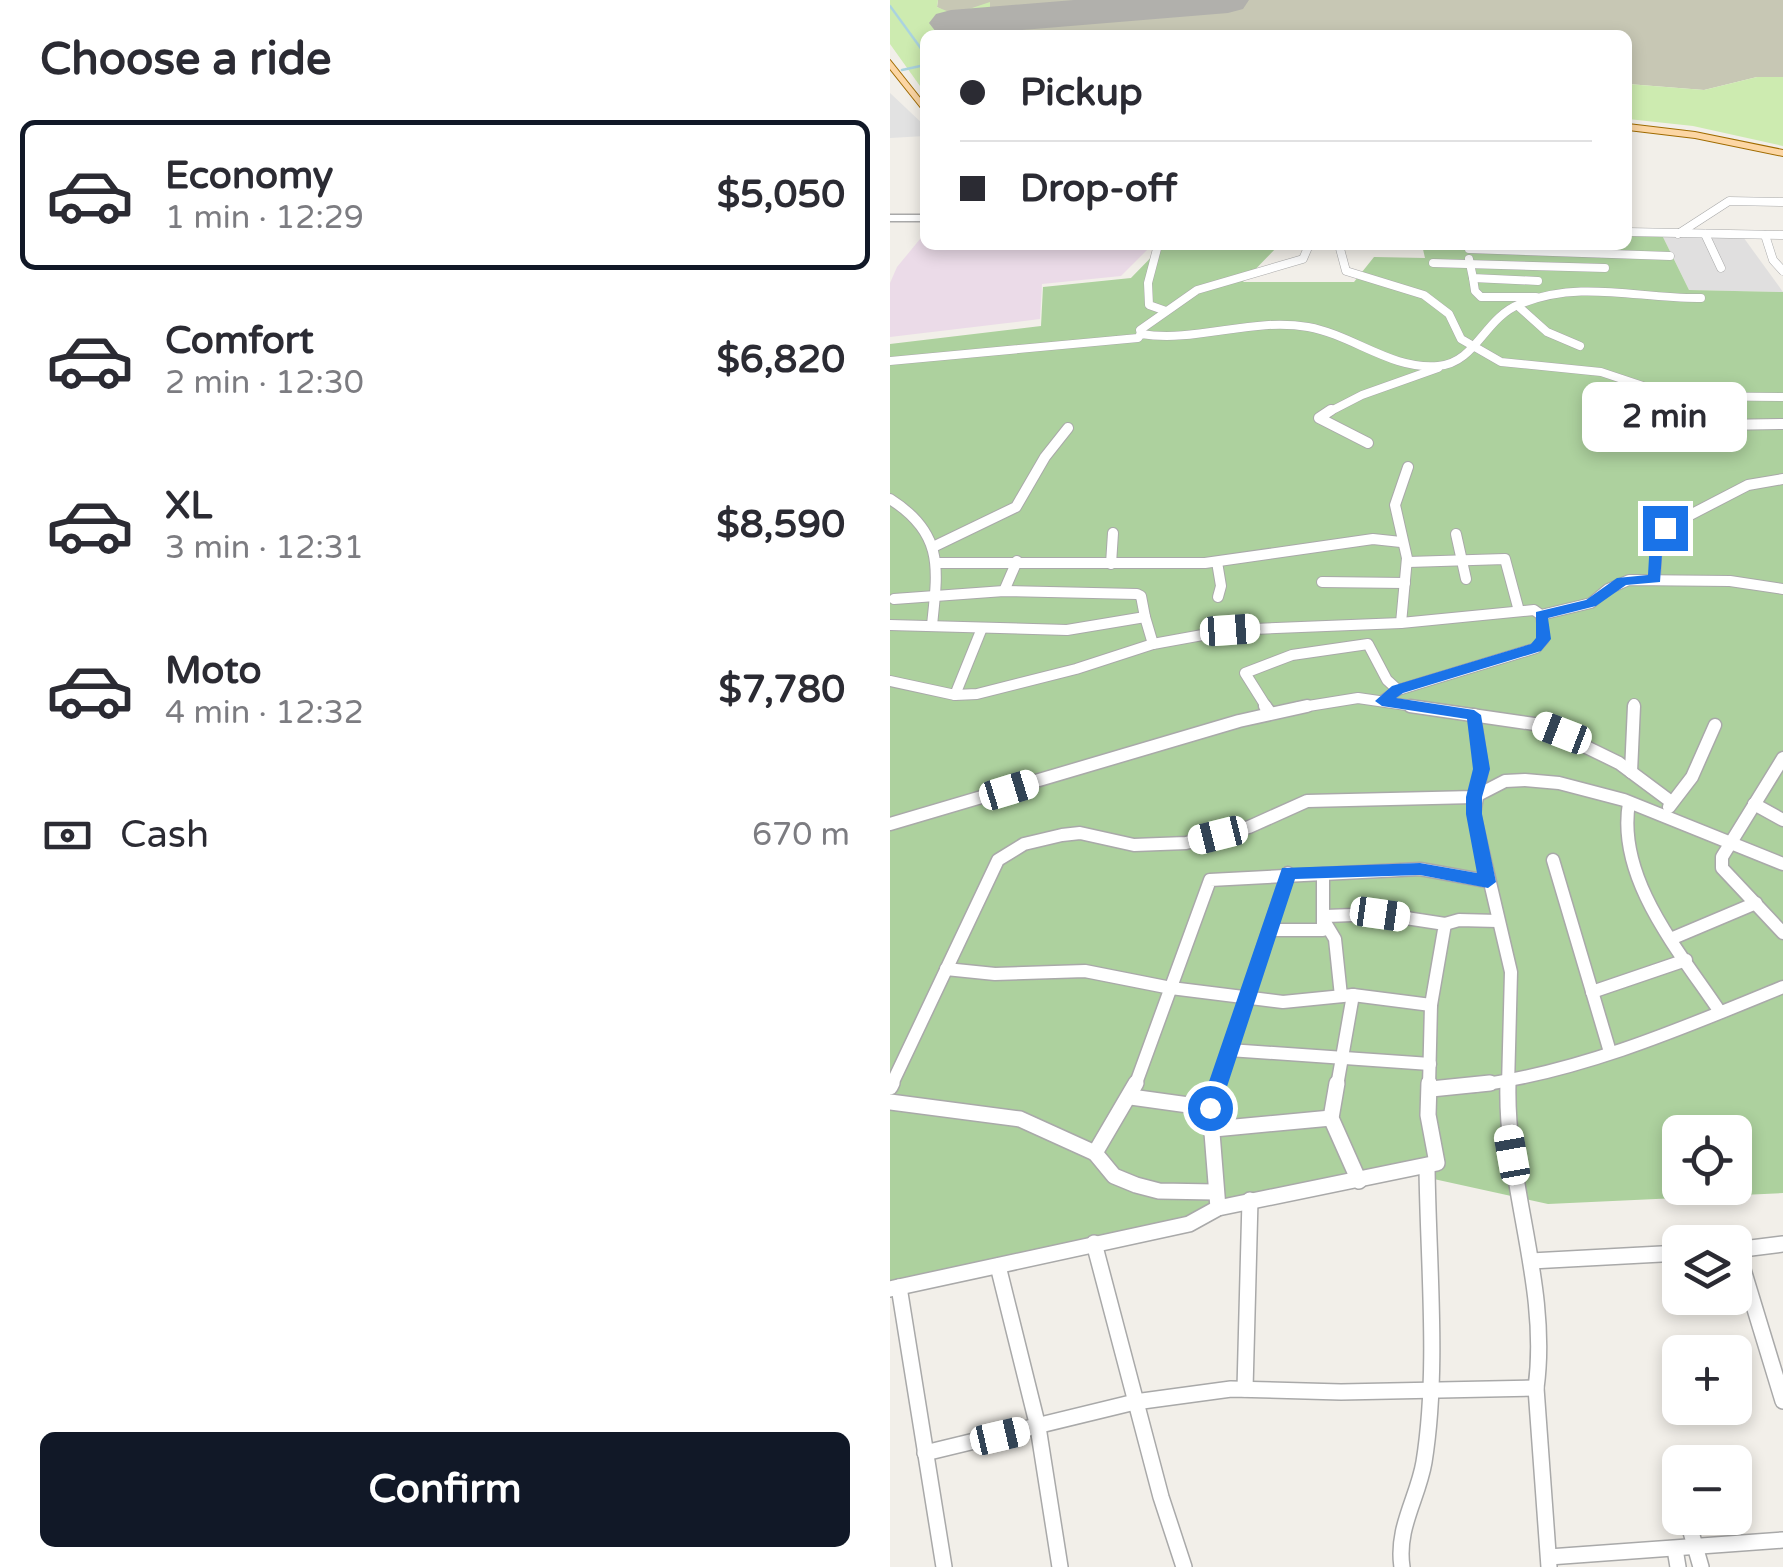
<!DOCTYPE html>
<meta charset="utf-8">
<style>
body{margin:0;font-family:"Varela Round",sans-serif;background:#f2f2f3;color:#2b2b33;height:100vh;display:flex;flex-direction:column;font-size:38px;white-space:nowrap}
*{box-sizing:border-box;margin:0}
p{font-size:32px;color:#7c7c81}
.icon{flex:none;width:55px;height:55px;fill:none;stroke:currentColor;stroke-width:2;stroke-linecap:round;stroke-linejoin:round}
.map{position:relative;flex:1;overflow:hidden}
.sheet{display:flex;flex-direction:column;background:#fff;width:890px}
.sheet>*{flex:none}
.top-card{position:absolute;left:30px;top:30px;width:712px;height:220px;border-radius:15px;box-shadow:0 5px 15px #0003;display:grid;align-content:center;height:220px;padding:0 40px;background:#fff}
.controls{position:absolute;left:772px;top:1115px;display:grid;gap:20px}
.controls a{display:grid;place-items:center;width:90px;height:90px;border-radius:15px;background:#fff;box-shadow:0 5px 15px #0003;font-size:50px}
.end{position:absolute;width:45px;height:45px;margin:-22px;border:12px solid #1a73e8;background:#fff;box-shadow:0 0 0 5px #fff}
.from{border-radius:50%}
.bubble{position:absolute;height:70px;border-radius:15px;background:#fff;box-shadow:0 5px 15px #0003;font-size:32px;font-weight:700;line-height:70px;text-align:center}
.car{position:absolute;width:30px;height:60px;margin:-30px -15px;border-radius:12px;box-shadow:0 0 8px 2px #0007;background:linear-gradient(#fff 24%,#345 0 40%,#fff 0 76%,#345 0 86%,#fff 0)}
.top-card b{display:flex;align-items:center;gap:35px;height:95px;font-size:38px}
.top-card b+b{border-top:2px solid #e1e1e2}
.top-card i{width:25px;height:25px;background:#2b2b33}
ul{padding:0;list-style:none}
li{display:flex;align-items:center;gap:30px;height:150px;margin:0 20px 15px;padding:0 20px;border:5px solid transparent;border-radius:15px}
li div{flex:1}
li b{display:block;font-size:38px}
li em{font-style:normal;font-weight:700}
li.active{border-color:#111827}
li>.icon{width:90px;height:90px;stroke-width:1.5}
h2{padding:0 40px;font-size:45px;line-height:120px}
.pay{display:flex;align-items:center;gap:25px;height:110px;padding:0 40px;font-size:38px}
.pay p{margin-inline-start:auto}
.button{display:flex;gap:20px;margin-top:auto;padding:20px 40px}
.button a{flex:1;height:115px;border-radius:15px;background:#111827;color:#fff;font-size:40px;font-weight:700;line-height:115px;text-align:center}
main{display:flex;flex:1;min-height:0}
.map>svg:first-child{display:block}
.residential{fill:#e0dfdf}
.industrial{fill:#ebdbe8}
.construction{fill:#c7c7b4}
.grass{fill:#cdebb0}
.forest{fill:#add19e;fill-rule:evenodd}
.parking{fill:#e2e2e2}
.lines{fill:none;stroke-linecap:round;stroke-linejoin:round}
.stream{stroke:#aad3df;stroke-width:2.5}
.runway{fill:#b1b0ac;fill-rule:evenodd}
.minor-far3-casing{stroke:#a9a9a9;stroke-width:9}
.minor-far2-casing{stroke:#a9a9a9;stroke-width:12}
.minor-far1-casing{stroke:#a9a9a9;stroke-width:15}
.minor-casing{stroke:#a9a9a9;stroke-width:18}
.tertiary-casing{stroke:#a9a9a9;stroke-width:3}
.primary-casing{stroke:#a06b00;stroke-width:2}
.minor-far3{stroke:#fff;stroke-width:8}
.minor-far2{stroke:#fff;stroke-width:10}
.minor-far1{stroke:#fff;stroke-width:12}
.minor{stroke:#fff;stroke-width:15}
.tertiary{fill:#fff;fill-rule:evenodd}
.primary{fill:#fcd6a4;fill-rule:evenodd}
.route{fill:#1a73e8}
</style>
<main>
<section class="sheet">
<h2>Choose a ride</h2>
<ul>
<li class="active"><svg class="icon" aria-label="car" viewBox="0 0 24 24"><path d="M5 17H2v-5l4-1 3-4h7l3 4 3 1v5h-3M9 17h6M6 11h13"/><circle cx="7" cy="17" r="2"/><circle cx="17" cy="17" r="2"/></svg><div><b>Economy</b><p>1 min · 12:29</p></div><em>$5,050</em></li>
<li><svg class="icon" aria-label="car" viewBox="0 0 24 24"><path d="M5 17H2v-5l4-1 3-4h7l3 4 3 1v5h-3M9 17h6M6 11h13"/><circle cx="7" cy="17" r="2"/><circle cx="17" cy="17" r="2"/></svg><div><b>Comfort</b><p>2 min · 12:30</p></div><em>$6,820</em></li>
<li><svg class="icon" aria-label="car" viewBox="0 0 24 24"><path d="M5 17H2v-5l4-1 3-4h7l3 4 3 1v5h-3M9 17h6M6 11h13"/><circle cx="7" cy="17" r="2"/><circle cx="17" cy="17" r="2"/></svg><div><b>XL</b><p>3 min · 12:31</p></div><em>$8,590</em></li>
<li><svg class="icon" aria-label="car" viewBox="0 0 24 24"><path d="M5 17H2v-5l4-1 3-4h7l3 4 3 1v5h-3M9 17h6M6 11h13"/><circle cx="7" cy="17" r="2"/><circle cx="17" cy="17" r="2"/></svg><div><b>Moto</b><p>4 min · 12:32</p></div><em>$7,780</em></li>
</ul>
<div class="pay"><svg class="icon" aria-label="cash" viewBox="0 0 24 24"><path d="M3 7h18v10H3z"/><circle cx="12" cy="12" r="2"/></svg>Cash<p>670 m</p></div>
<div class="button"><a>Confirm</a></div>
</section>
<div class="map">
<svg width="893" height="1567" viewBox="0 0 893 1567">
<rect width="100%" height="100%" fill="#f2efe9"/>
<!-- residential -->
<polygon class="residential" points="771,233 851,234 893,292 799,290"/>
<!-- industrial -->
<polygon class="industrial" points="35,233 35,245 262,245 231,276 152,284 150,319 0,337 0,283 7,267"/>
<!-- construction -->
<polygon class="construction" points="48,0 893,0 893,77 867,77 814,90 738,84 738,35 89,35 89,30 47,7"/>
<!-- grass -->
<g class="grass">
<polygon points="0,0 48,0 47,7 64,14 100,2 100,16 108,26 90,30 89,35 35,35 35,93 0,44"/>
<polygon points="867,77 893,77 893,146 803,126 738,119 738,84 814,90"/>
</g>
<!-- forest -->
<path class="forest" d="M 738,232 L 771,233 L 799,290 L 893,292 L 893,1193 L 658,1204 L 521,1174 L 0,1284 L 0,344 L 151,326 L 153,287 L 241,278 L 273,245 L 389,245 L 353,282 L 464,282 L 484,257 L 535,258 L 532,245 L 738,245 ZM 790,1132 L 845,1132 L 845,1188 L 790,1188 Z"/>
<!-- parking -->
<polygon class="parking" points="0,93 35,126 35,136 0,138"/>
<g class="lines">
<!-- stream -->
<g class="stream">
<polyline points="0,6 35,54"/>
<polyline points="12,70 35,65"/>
</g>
<!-- runway -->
<polygon class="runway" points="184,0 359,0 353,9 338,13 73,35 46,32 39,23 46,14 61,10"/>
<defs>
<g id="minor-far3">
<polyline points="738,232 893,235"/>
<polyline points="788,234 839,201 893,202"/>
<polyline points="815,234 831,268"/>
<polyline points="875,235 883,260 893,271"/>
<polyline points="268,245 258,283 259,305 276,311"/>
<polyline points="449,245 456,271 534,295 559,314 571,339 611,362 711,372 783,396 893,397"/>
<polyline points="579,249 780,256"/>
<polyline points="579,259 583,278 648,281"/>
<polyline points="543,263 715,268"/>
<polyline points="583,278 585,291 591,297 646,297"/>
<polyline points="628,306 657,332 690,346"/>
<polyline points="251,334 250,330 307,290 413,259 419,245"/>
<path d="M 0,361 L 248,338 L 251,334 C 307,343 362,317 418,327 C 463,335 501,370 548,366 C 586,363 594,318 630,304 C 691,279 748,299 811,298"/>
<polyline points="437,413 472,395 548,368"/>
</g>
<g id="minor-far2">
<polyline points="441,410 429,418 478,443"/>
<polyline points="829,425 893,424"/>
<path d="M 0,499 C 54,533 48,568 42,625"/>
<polyline points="566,534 576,579"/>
<polyline points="43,547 126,507 155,457 178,428"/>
<polyline points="327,562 331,586 328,597"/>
<polyline points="518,562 615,559 629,611"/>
<polyline points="47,563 315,563 483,539 511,542"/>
<polyline points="221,564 223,533"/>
<polyline points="765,579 767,541 775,528 858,485 893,479"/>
<polyline points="432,582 515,583"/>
<polyline points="114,591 127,561"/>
<polyline points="4,599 114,591 247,594 251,596 255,617"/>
<polyline points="511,623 517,558 505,505 518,467"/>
<polyline points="0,625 177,630 255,617 263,644"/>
<polyline points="0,681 65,695 87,694 186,669 263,644 340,630 511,623 644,610 651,615 701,603 718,589 739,580 840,581 893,589"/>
<polyline points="65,695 92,628"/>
<polyline points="492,701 508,690 646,648 654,639 651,615"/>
<polyline points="377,708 355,673 402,655 478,644 497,680 508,690"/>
<polyline points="406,708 468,698 537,708"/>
<polyline points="744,708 744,704"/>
</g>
<g id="minor-far1">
<polyline points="375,706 380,713"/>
<polyline points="520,706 651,725 729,763 780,801"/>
<polyline points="584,715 592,769 584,814 621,972 618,1086"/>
<polyline points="893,758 832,857 832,868 893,933"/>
<polyline points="741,772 744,706"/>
<path d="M 739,803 C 726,879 790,952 830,1012"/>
<polyline points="864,804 893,820"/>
<polyline points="779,807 802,777 825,725"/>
<polyline points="0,824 349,721 417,706"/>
<polyline points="663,860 720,1052"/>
<polyline points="436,916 490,914 555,924 541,1005 539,1086"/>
<polyline points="436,924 445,939 451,996"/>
<polyline points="555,924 569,920 608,921"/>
<polyline points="379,930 433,930 433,874"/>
<polyline points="783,938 866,903"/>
<polyline points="56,969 105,974 195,971 281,988 393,1002 463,995 541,1005"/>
<polyline points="702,992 796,960"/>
<polyline points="339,1050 540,1064"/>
<polyline points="1,1086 108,860 134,844 172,835 190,833 244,845 296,843 359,827 417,801 584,797 615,781 635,780 669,783 734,800 893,864"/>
<polyline points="245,1086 320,880 530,869 597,881"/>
<polyline points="327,1086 398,873"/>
<polyline points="447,1086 463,995"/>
<path d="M 583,1086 C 691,1072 793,1028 893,987"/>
</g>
<g id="minor">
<polyline points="447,1083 441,1118 469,1181"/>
<path d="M 618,1083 C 615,1186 660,1285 646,1388 L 659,1567"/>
<polyline points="0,1087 2,1083"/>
<polyline points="541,1089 600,1083"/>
<polyline points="241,1097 320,1108"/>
<polyline points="0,1102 130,1119 205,1153 224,1176 246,1185 269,1191 325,1192"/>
<polyline points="324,1129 441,1118"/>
<polyline points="205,1153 246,1083"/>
<polyline points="328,1208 320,1108 328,1083"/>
<polyline points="204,1243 271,1497 294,1567"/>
<polyline points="845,1250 893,1244"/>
<polyline points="847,1250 893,1401"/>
<polyline points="641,1261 790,1253"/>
<polyline points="108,1266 148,1427 170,1567"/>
<polyline points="9,1287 54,1567"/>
<polyline points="0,1289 299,1224 328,1208 547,1163 538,1115 539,1083"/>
<polyline points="355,1389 360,1200"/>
<polyline points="35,1453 245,1402 341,1389 451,1392 646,1388"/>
<polyline points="788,1485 790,1491"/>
<polyline points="797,1518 811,1567"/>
<polyline points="785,1549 788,1567"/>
<polyline points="659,1557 893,1540"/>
<path d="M 512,1567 C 506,1528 528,1498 534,1462 C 549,1369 538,1262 537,1167"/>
</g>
<rect id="tertiary" x="0" y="215" width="35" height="6"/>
<g id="primary">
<polygon points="0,60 35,104 35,113 0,69"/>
<polygon points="738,124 805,132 893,150 893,156 805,138 738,130"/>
</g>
</defs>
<!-- minor-far3 casing -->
<use href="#minor-far3" class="minor-far3-casing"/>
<!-- minor-far2 casing -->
<use href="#minor-far2" class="minor-far2-casing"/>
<!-- minor-far1 casing -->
<use href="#minor-far1" class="minor-far1-casing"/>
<!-- minor casing -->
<use href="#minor" class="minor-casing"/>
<!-- tertiary casing -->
<use href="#tertiary" class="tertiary-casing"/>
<!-- primary casing -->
<use href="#primary" class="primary-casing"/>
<!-- minor-far3 -->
<use href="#minor-far3" class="minor-far3"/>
<!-- minor-far2 -->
<use href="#minor-far2" class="minor-far2"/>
<!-- minor-far1 -->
<use href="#minor-far1" class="minor-far1"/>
<!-- minor -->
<use href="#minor" class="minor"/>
<!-- tertiary -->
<use href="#tertiary" class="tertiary"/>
<!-- primary -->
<use href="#primary" class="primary"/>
</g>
<!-- route -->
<polygon class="route" points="775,523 782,528 773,540 770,582 736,585 706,606 658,618 661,639 651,651 513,693 506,698 584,710 591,715 600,769 592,797 592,814 606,882 598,888 530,875 405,879 330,1108 320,1116 313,1114 310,1108 392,868 530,863 587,873 576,814 576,797 583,769 577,719 492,706 485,701 502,686 641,644 646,638 646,612 696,600 727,578 758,575 760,540"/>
</svg>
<div class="controls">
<a><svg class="icon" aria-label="locate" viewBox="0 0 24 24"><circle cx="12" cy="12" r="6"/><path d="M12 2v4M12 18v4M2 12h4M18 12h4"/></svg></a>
<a><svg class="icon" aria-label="layers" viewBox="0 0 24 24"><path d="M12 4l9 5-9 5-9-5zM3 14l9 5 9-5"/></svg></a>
<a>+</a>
<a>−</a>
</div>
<i class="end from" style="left:320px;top:1108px"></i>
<i class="end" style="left:775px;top:528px"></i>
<div class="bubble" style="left:692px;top:382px;width:165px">2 min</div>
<i class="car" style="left:340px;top:630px;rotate:86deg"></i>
<i class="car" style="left:672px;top:733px;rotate:291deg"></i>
<i class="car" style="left:119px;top:790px;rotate:73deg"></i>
<i class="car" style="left:328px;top:835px;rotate:256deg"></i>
<i class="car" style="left:490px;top:914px;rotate:98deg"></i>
<i class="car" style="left:622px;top:1155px;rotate:350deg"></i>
<i class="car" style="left:110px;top:1436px;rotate:77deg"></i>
<div class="top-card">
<b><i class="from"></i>Pickup</b>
<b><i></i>Drop-off</b>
</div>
</div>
</main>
